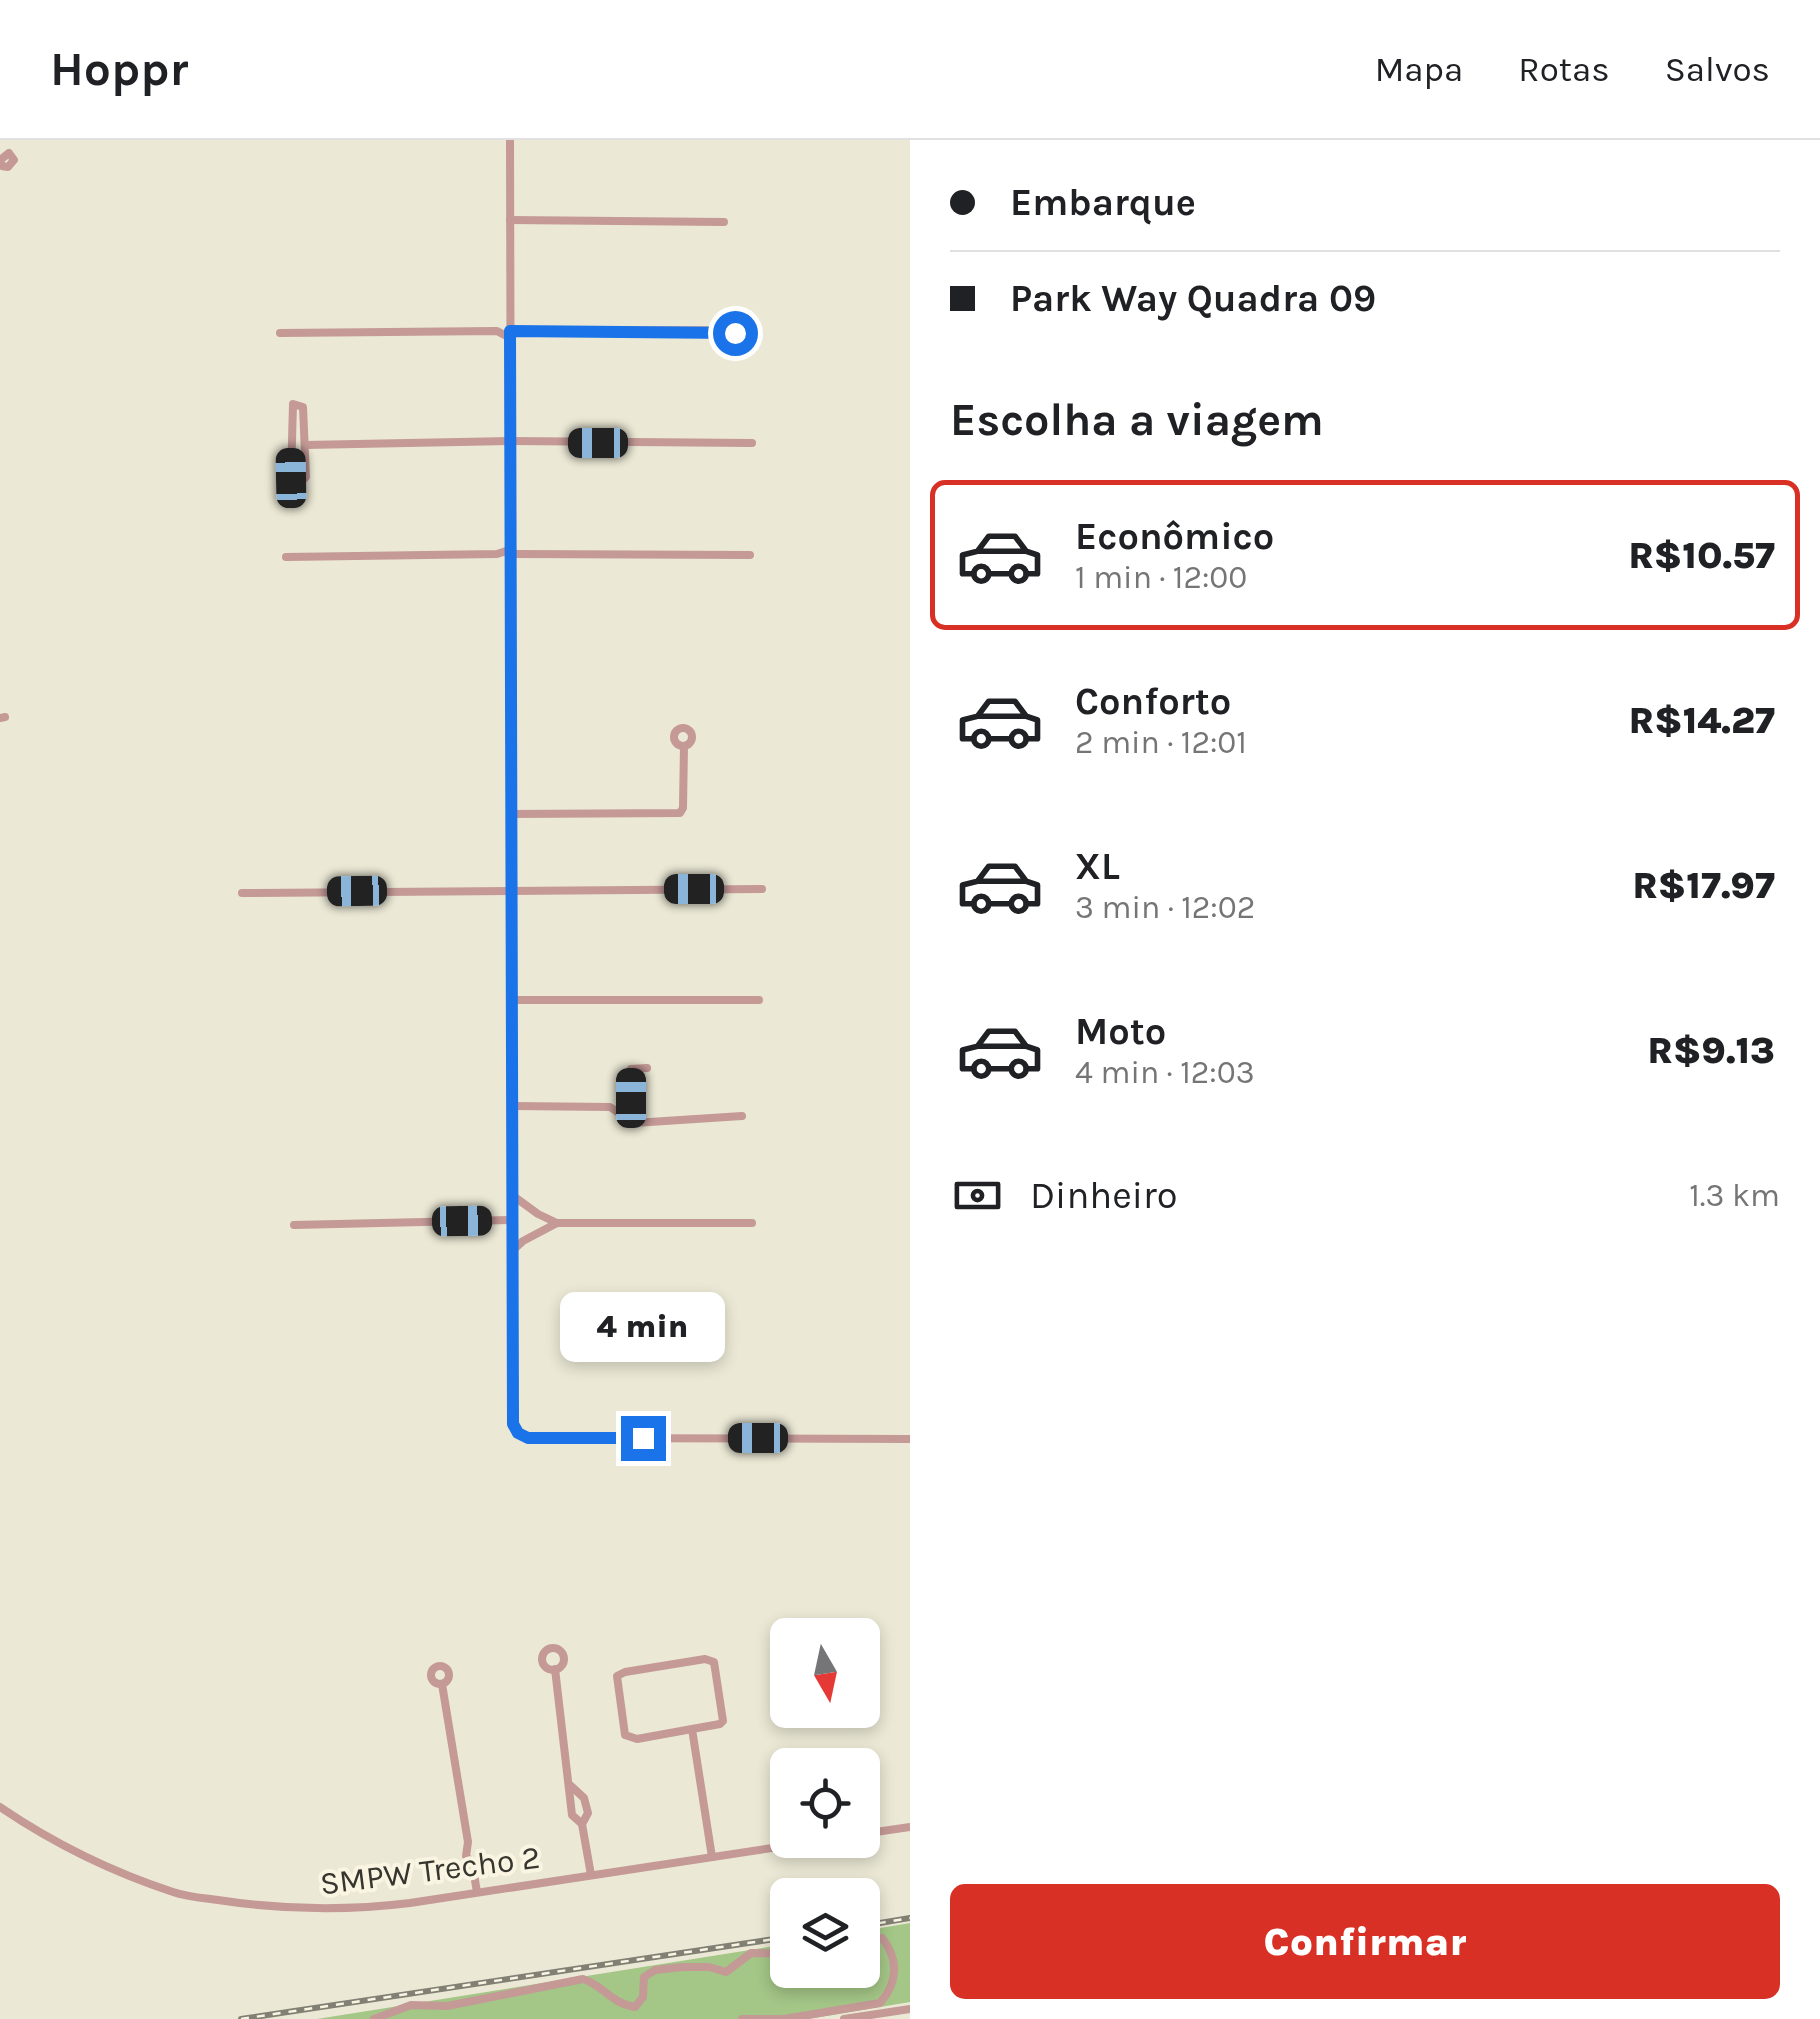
<!DOCTYPE html>
<html lang="pt">
<meta charset="utf-8">
<style>
body{margin:0;font-family:Karla,sans-serif;background:#f2f2f2;color:#202124;height:100vh;display:flex;flex-direction:column;font-size:38px;white-space:nowrap}
*{box-sizing:border-box;margin:0}
p{font-size:32px;color:#757577}
.icon{flex:none;width:55px;height:55px;fill:none;stroke:currentColor;stroke-width:2;stroke-linecap:round;stroke-linejoin:round}
.map{position:relative;flex:1;overflow:hidden}
.details{display:flex;flex-direction:column;background:#fff;width:910px}
.details>*{flex:none}
.top-card{display:grid;align-content:center;height:220px;padding:0 40px;background:#fff}
.needle{width:65px;rotate:171deg}
.tools{position:absolute;left:770px;top:1478px;display:grid;gap:20px}
.tools a{display:grid;place-items:center;width:110px;height:110px;border-radius:15px;background:#fff;box-shadow:0 5px 15px #0003;font-size:50px}
.end{position:absolute;width:45px;height:45px;margin:-22px;border:12px solid #1a73e8;background:#fff;box-shadow:0 0 0 5px #fff}
.from{border-radius:50%}
.bubble{position:absolute;height:70px;border-radius:15px;background:#fff;box-shadow:0 5px 15px #0003;font-size:32px;font-weight:800;line-height:70px;text-align:center}
.car{position:absolute;width:30px;height:60px;margin:-30px -15px;border-radius:12px;box-shadow:0 0 8px 2px #0007;background:linear-gradient(#222 24%,#8ab4d8 0 40%,#222 0 76%,#8ab4d8 0 86%,#222 0)}
.top-card b{display:flex;align-items:center;gap:35px;height:95px;font-size:38px}
.top-card b+b{border-top:2px solid #e0e0e0}
.top-card i{width:25px;height:25px;background:#202124}
ul{padding:0;list-style:none}
li{display:flex;align-items:center;gap:30px;height:150px;margin:0 20px 15px;padding:0 20px;border:5px solid transparent;border-radius:15px}
li div{flex:1}
li b{display:block;font-size:38px}
li em{font-style:normal;font-weight:800}
li.on{border-color:#d93025}
li>.icon{width:90px;height:90px;stroke-width:1.5}
h2{padding:0 40px;font-size:45px;line-height:120px}
.pay{display:flex;align-items:center;gap:25px;height:110px;padding:0 40px;font-size:38px}
.pay p{margin-inline-start:auto}
.action{display:flex;gap:20px;margin-top:auto;padding:20px 40px}
.action a{flex:1;height:115px;border-radius:15px;background:#d93025;color:#fff;font-size:40px;font-weight:800;line-height:115px;text-align:center}
header{display:flex;align-items:center;gap:60px;box-sizing:border-box;height:140px;padding:0 50px;background:#fff;border-bottom:2px solid #e0e0e0}
header strong{font-size:48px}
nav{display:flex;gap:55px;margin-inline-start:auto;font-size:35px}
main{display:flex;flex:1;min-height:0}
.map>svg:first-child{display:block}
.park{fill:#a4c687}
.lines{fill:none;stroke-linecap:round;stroke-linejoin:round}
.minor{stroke:#c49996;stroke-width:8}
.rail-casing{stroke:#828074;stroke-width:6}
.rail{stroke:#f9f5e2;stroke-width:2.5;stroke-dasharray:8;stroke-linecap:butt}
.route{stroke:#1a73e8;stroke-width:12}
.labels{text-anchor:middle;stroke-width:8;stroke-linejoin:round;paint-order:stroke}
.street-label{font-size:32px;fill:#36352e;stroke:#f9f5e2}
</style>
<header>
<strong>Hoppr</strong>
<nav><a>Mapa</a><a>Rotas</a><a>Salvos</a></nav>
</header>
<main>
<div class="map">
<svg width="910" height="1879" viewBox="0 0 910 1879">
<rect width="100%" height="100%" fill="#ebe8d5"/>
<!-- park -->
<polygon class="park" points="910,1783 910,1862 808,1879 317,1879 787,1804 788,1830 862,1830 863,1791"/>
<g class="lines">
<!-- minor -->
<g class="minor">
<polyline points="510,0 513,1284 518,1293 528,1298 910,1299"/>
<polyline points="0,20 9,13 14,20 8,27 2,26 0,21"/>
<polyline points="510,80 724,82"/>
<polyline points="510,191 735,190 740,185 745,191 739,195 735,190"/>
<polyline points="280,193 497,191 510,198"/>
<polygon points="293,264 303,267 306,337 302,341 291,338"/>
<polyline points="305,305 511,301 752,303"/>
<polyline points="512,414 750,415"/>
<polyline points="286,417 497,414 512,409"/>
<polyline points="0,578 5,577"/>
<circle cx="683" cy="597" r="9"/>
<polyline points="511,674 680,673 683,668 684,606"/>
<polyline points="242,753 762,749"/>
<polyline points="511,860 759,860"/>
<polyline points="512,966 610,967 634,983 742,976"/>
<polyline points="621,974 631,958 631,929 647,928"/>
<polyline points="512,1055 538,1074 557,1083"/>
<polyline points="294,1085 512,1080"/>
<polyline points="512,1111 523,1101 557,1083 752,1083"/>
<circle cx="553" cy="1519" r="11"/>
<circle cx="440" cy="1535" r="9"/>
<polyline points="555,1529 572,1675 582,1684 591,1735"/>
<polyline points="442,1544 468,1702 466,1716 472,1723 477,1752"/>
<polyline points="692,1589 637,1599 625,1595 617,1536 625,1532 705,1519 714,1522 723,1581 720,1584 692,1589 712,1717"/>
<polyline points="571,1646 584,1658 588,1673 582,1684"/>
<path d="M 0,1667 C 53,1703 112,1732 173,1752 C 187,1757 203,1758 218,1760 C 283,1770 345,1771 410,1763 L 825,1700"/>
<polyline points="862,1694 910,1687"/>
<path d="M 374,1879 L 411,1865 L 447,1866 L 583,1839 C 603,1845 610,1863 635,1867 L 643,1857 L 644,1837 L 655,1830 L 682,1827 L 709,1827 L 726,1832 L 751,1813 L 788,1814"/>
<path d="M 742,1879 L 784,1879 L 880,1863 C 898,1843 899,1819 882,1798 L 862,1802"/>
<polyline points="844,1879 910,1869"/>
</g>
<defs>
<g id="rail">
<polyline points="862,1786 910,1778"/>
<polyline points="241,1879 788,1797"/>
</g>
</defs>
<!-- rail casing -->
<use href="#rail" class="rail-casing"/>
<!-- rail -->
<use href="#rail" class="rail"/>
</g>
<g class="lines">
<!-- route -->
<polyline class="route" points="643,1298 528,1298 518,1293 513,1284 510,191 735,193"/>
</g>
<g class="labels">
<!-- street labels -->
<g class="street-label">
<text transform="translate(430 1730) rotate(-7)" y="11">SMPW Trecho 2</text>
</g>
</g>
</svg>
<div class="tools">
<a><svg class="needle" viewBox="-14 -14 28 28"><path d="M0-13l5 13h-10z" fill="#e53935"/><path d="M0 13l5-13h-10z" fill="#757577"/></svg></a>
<a><svg class="icon" aria-label="locate" viewBox="0 0 24 24"><circle cx="12" cy="12" r="6"/><path d="M12 2v4M12 18v4M2 12h4M18 12h4"/></svg></a>
<a><svg class="icon" aria-label="layers" viewBox="0 0 24 24"><path d="M12 4l9 5-9 5-9-5zM3 14l9 5 9-5"/></svg></a>
</div>
<i class="end from" style="left:735px;top:193px"></i>
<i class="end" style="left:643px;top:1298px"></i>
<div class="bubble" style="left:560px;top:1152px;width:165px">4 min</div>
<i class="car" style="left:598px;top:303px;rotate:270deg"></i>
<i class="car" style="left:291px;top:338px;rotate:359deg"></i>
<i class="car" style="left:694px;top:749px;rotate:270deg"></i>
<i class="car" style="left:357px;top:751px;rotate:269deg"></i>
<i class="car" style="left:631px;top:958px;rotate:0deg"></i>
<i class="car" style="left:462px;top:1081px;rotate:89deg"></i>
<i class="car" style="left:758px;top:1298px;rotate:270deg"></i>
</div>
<section class="details">
<div class="top-card">
<b><i class="from"></i>Embarque</b>
<b><i></i>Park Way Quadra 09</b>
</div>
<h2>Escolha a viagem</h2>
<ul>
<li class="on"><svg class="icon" aria-label="car" viewBox="0 0 24 24"><path d="M5 17H2v-5l4-1 3-4h7l3 4 3 1v5h-3M9 17h6M6 11h13"/><circle cx="7" cy="17" r="2"/><circle cx="17" cy="17" r="2"/></svg><div><b>Econômico</b><p>1 min · 12:00</p></div><em>R$10.57</em></li>
<li><svg class="icon" aria-label="car" viewBox="0 0 24 24"><path d="M5 17H2v-5l4-1 3-4h7l3 4 3 1v5h-3M9 17h6M6 11h13"/><circle cx="7" cy="17" r="2"/><circle cx="17" cy="17" r="2"/></svg><div><b>Conforto</b><p>2 min · 12:01</p></div><em>R$14.27</em></li>
<li><svg class="icon" aria-label="car" viewBox="0 0 24 24"><path d="M5 17H2v-5l4-1 3-4h7l3 4 3 1v5h-3M9 17h6M6 11h13"/><circle cx="7" cy="17" r="2"/><circle cx="17" cy="17" r="2"/></svg><div><b>XL</b><p>3 min · 12:02</p></div><em>R$17.97</em></li>
<li><svg class="icon" aria-label="car" viewBox="0 0 24 24"><path d="M5 17H2v-5l4-1 3-4h7l3 4 3 1v5h-3M9 17h6M6 11h13"/><circle cx="7" cy="17" r="2"/><circle cx="17" cy="17" r="2"/></svg><div><b>Moto</b><p>4 min · 12:03</p></div><em>R$9.13</em></li>
</ul>
<div class="pay"><svg class="icon" aria-label="cash" viewBox="0 0 24 24"><path d="M3 7h18v10H3z"/><circle cx="12" cy="12" r="2"/></svg>Dinheiro<p>1.3 km</p></div>
<div class="action"><a>Confirmar</a></div>
</section>
</main>
